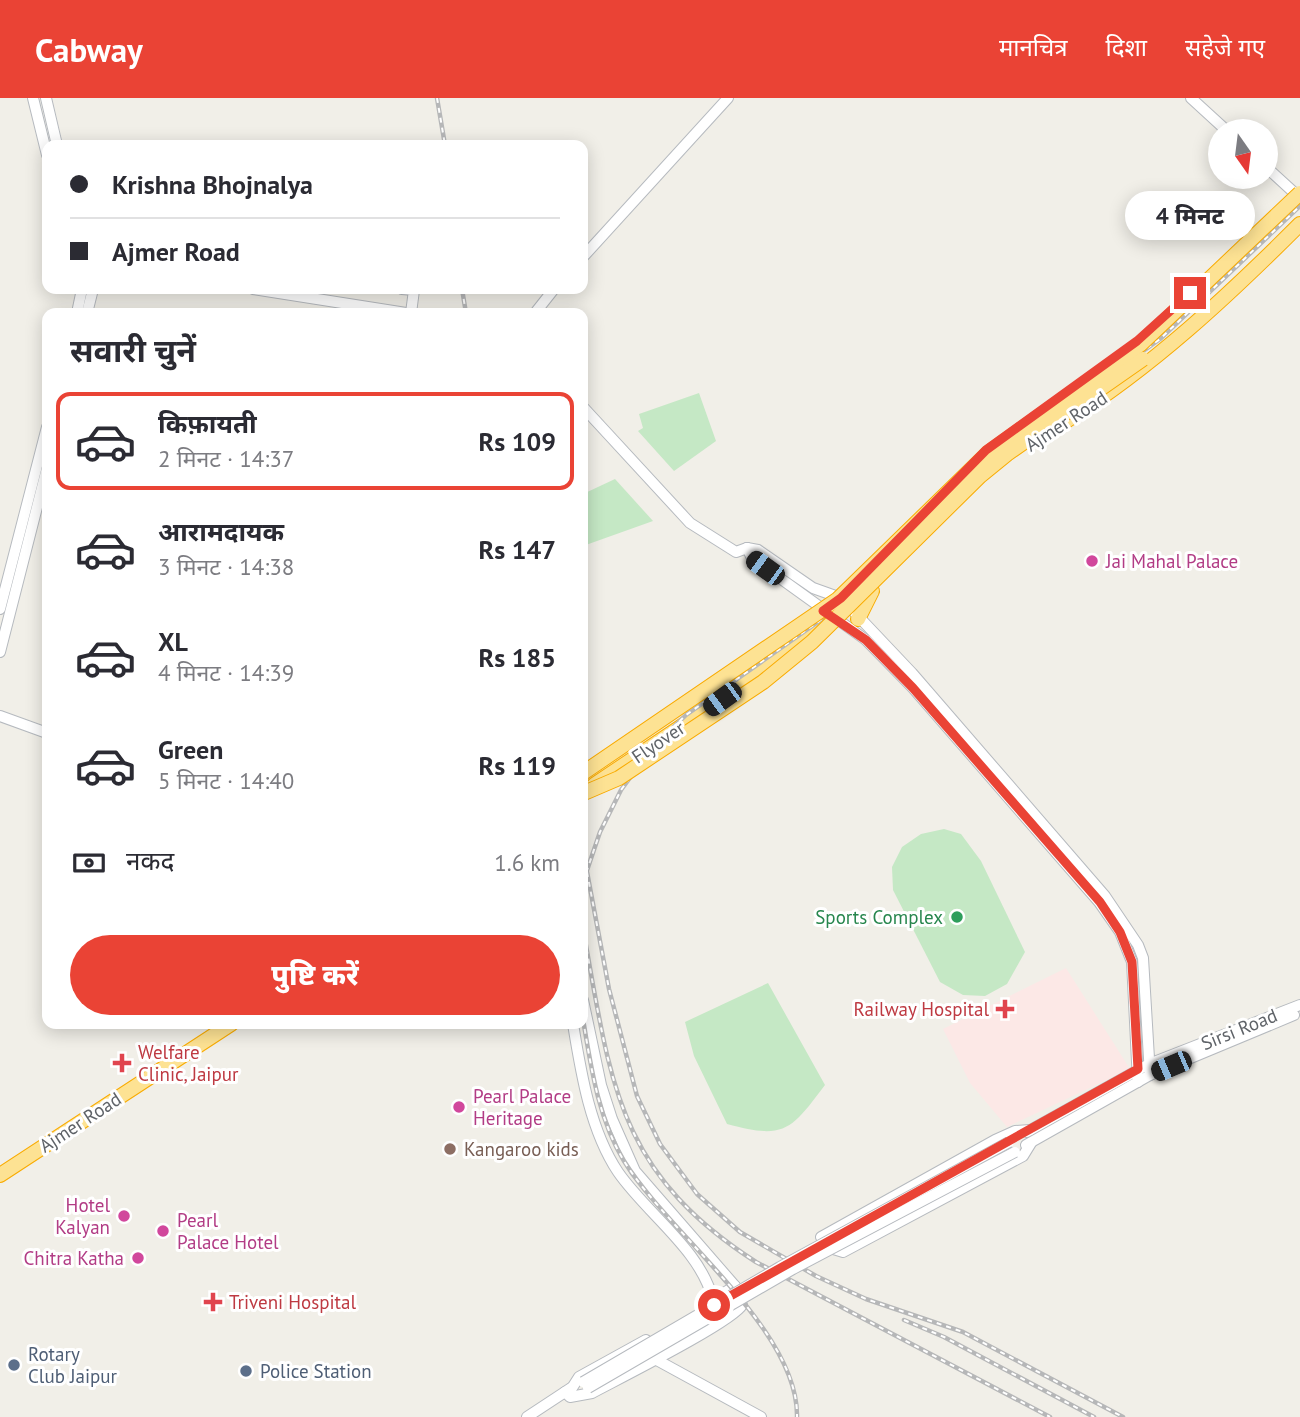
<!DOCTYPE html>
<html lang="hi">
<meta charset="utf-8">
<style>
body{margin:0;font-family:"PT Sans","Noto Sans Devanagari",sans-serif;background:#f2f2f3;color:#2b2b33;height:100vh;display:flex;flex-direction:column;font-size:26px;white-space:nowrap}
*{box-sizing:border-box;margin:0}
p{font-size:23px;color:#7c7c81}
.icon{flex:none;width:38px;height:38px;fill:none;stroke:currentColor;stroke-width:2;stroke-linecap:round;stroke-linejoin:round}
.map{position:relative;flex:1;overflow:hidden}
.side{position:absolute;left:42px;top:210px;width:546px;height:721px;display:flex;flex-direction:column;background:#fff;border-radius:14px;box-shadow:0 4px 18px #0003}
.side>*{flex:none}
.guide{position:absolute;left:42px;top:42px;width:546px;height:154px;border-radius:14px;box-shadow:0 4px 18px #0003;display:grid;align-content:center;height:154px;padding:0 28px;background:#fff}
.needle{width:46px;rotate:166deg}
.controls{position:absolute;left:1208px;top:21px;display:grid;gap:14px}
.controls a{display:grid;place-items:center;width:70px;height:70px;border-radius:50%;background:#fff;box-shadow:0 4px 18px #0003;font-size:35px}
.end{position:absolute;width:32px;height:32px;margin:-16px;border:9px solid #ea4335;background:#fff;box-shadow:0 0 0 4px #fff}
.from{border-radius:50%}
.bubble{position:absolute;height:49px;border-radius:24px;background:#fff;box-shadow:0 4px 18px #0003;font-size:23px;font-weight:800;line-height:49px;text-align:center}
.car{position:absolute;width:21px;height:42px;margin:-21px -10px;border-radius:9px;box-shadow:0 0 5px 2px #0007;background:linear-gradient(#222 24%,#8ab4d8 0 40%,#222 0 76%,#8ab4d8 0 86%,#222 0)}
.guide b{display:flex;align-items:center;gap:24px;height:66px;font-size:26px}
.guide b+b{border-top:2px solid #e1e1e2}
.guide i{width:18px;height:18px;background:#2b2b33}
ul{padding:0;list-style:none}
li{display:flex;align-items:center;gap:21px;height:98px;margin:0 14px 10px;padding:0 14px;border:4px solid transparent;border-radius:14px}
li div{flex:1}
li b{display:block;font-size:26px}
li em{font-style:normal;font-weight:800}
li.current{border-color:#ea4335}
li>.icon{width:63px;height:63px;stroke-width:1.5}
h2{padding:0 28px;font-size:32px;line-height:84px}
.pay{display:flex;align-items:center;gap:18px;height:77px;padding:0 28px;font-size:26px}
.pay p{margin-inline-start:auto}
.primary-button{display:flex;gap:14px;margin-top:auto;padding:14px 28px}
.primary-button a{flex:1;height:80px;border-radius:42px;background:#ea4335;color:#fff;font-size:28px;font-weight:800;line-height:80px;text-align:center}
header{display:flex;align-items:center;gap:42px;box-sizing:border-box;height:98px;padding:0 35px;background:#ea4335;color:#fff}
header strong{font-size:33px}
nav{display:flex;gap:38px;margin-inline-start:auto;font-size:24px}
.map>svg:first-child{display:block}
.medical{fill:#fce8e6}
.green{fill:#c5e8c5}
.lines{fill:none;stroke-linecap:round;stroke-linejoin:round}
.secondary-casing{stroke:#b6babf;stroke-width:12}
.highway-casing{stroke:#f9ab00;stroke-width:16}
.secondary{stroke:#fff;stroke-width:10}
.highway{stroke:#fde293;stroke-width:14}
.rail-casing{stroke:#b6b7b8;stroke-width:4.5}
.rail{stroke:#fff;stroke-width:2;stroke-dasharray:5;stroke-linecap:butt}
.secondary-bridge-casing{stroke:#b6babf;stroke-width:12;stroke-linecap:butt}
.highway-bridge-casing{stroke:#f9ab00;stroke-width:16;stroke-linecap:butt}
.secondary-bridge{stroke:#fff;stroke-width:10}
.highway-bridge{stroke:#fde293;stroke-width:14}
.route{stroke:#ea4335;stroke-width:9}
.hotel-dot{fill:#d1479c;stroke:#fff;stroke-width:2.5}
.leisure-dot{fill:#2e9e5b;stroke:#fff;stroke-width:2.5}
.health-dot{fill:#e0444e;stroke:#fff;stroke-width:2.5}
.education-dot{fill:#8d6e63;stroke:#fff;stroke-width:2.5}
.service-dot{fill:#5c6f8a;stroke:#fff;stroke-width:2.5}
.labels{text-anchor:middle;stroke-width:6;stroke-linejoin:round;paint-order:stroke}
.street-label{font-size:19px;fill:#5f6368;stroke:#fff}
.hotel-label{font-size:19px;fill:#b23c85;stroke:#fff;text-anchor:start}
.leisure-label{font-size:19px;fill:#27864d;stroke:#fff;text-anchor:end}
.health-label{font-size:19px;fill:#be3a42;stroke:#fff;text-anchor:start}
.education-label{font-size:19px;fill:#785e54;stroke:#fff;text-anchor:start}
.service-label{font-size:19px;fill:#4e5e75;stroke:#fff;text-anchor:start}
</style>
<header>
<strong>Cabway</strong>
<nav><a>मानचित्र</a><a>दिशा</a><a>सहेजे गए</a></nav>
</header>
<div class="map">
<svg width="1300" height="1319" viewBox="0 0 1300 1319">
<rect width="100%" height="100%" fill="#f1efe8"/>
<!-- medical -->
<polygon class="medical" points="1066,870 1130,971 1007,1029 970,985 943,931"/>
<!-- green -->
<g class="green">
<polygon points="699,295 716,343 674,373 638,333 643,330 639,316"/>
<polygon points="615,381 653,423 583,448 583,396"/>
<polygon points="944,731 961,736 981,763 1025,854 1007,886 985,898 963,897 940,884 893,792 892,769 902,749 921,736"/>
<path d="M 768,885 L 825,987 C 791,1032 785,1042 727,1026 L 694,958 L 685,924 Z"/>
</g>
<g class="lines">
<defs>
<g id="secondary">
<polyline points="33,0 47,57"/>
<polyline points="46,0 57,47"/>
<polyline points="1191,0 1227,33"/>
<polyline points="1265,68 1300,100"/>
<polyline points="583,159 728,0"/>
<polyline points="253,191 406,215"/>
<polyline points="402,191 414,192 411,215"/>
<polyline points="77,215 82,191"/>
<polyline points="87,215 93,191"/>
<polyline points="535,215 554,191"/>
<polyline points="583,309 690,425 736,454 747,450"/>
<polyline points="747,450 758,452 813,490 841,500 912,575 1105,798 1138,847 1143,860 1150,977"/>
<polyline points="747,450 752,460 866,542 913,590 1099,804 1120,834 1132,864 1138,984"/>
<polyline points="0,511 47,329"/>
<polyline points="0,554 47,370"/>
<polyline points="0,618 47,635"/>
<path d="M 573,926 C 581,975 590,1032 618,1074 C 647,1116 701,1152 713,1202"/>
<polyline points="1030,1032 1015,1033 995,1042 821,1139 827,1149 843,1154 1023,1058 1031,1045"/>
<polyline points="1027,1034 1149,966 1300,907"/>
<polyline points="1026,1047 1150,977 1294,917"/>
<polyline points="708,1205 735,1188"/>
<polyline points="652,1256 655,1261 761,1319"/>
<polyline points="572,1290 579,1279 646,1242"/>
<path d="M 565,1294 L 570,1299 L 592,1295 C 616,1282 734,1223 742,1207 L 735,1188 L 635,1073 L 612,1021 L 601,987 L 583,902"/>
<polyline points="527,1319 571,1290"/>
</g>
<g id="highway">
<path d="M 1066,323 C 1153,268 1227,199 1300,126"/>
<polyline points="858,521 872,493"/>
<polyline points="594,687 706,612 826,523"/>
<polyline points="0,1077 231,926"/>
</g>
</defs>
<!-- secondary casing -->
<use href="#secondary" class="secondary-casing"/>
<!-- highway casing -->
<use href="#highway" class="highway-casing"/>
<!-- secondary -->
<use href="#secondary" class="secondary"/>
<!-- highway -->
<use href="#highway" class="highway"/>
<defs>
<g id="rail">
<polyline points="437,0 445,47"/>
<polyline points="462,191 466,215"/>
<polyline points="587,774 609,891 637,998 660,1046 697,1096 740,1134 816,1178 866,1201 963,1234 1123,1319"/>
<polyline points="583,784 600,734 621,692 651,651 686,617 839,509 878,475 957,394 1002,354 1160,241 1300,108"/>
<path d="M 583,831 C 611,983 615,1073 756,1164 L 1050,1319"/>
<path d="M 583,921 C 591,969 598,1020 624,1063 C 668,1135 799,1232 797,1319"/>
<polyline points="904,1222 944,1239 1094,1319"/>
</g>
</defs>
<!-- rail casing -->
<use href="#rail" class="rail-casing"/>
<!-- rail -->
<use href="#rail" class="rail"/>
<defs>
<g id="secondary-bridge">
<polyline points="583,1284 780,1169 1009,1044"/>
<polyline points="588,1290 793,1171 1015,1054"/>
</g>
<g id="highway-bridge">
<polyline points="583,675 838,501 988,355 1141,246 1300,95"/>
<polyline points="584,695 619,680 763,584 812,544 980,378 1007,356 1143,261"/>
</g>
</defs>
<!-- secondary-bridge casing -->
<use href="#secondary-bridge" class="secondary-bridge-casing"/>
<!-- highway-bridge casing -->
<use href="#highway-bridge" class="highway-bridge-casing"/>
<!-- secondary-bridge -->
<use href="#secondary-bridge" class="secondary-bridge"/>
<!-- highway-bridge -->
<use href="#highway-bridge" class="highway-bridge"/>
</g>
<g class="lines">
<!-- route -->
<polyline class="route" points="714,1207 1138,971 1132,864 1120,834 1100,804 913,590 866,542 823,513 841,500 986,352 1137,243 1190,195"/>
</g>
<!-- markers -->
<g class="hotel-dot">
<circle cx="1092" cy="463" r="7"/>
<circle cx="459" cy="1009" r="7"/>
<circle cx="124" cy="1118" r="7"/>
<circle cx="163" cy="1133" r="7"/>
<circle cx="138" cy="1160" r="7"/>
</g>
<circle class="leisure-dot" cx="957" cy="819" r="7"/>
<g class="health-dot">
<path d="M1001.5 900.5h7v7h7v7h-7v7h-7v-7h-7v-7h7z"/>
<path d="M118.5 954.5h7v7h7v7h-7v7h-7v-7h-7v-7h7z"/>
<path d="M209.5 1193.5h7v7h7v7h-7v7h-7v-7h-7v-7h7z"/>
</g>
<circle class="education-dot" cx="450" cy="1051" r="7"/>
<g class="service-dot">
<circle cx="14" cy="1267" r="7"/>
<circle cx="246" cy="1273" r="7"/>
</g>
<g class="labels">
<!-- street labels -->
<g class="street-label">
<text transform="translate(1066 323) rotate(-33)" y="7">Ajmer Road</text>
<text transform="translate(658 644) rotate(-34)" y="7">Flyover</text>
<text transform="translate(1239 931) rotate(-22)" y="7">Sirsi Road</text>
<text transform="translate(80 1024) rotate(-33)" y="7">Ajmer Road</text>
</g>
<!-- hotel labels -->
<g class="hotel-label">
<text x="1106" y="470">Jai Mahal Palace</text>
<text x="473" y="1005">Pearl Palace<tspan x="473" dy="22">Heritage</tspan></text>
<text x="110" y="1114" text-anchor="end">Hotel<tspan x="110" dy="22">Kalyan</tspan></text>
<text x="177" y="1129">Pearl<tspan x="177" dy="22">Palace Hotel</tspan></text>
<text x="124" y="1167" text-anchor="end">Chitra Katha</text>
</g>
<!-- leisure labels -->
<g class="leisure-label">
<text x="943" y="826">Sports Complex</text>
</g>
<!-- health labels -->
<g class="health-label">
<text x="989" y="918" text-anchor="end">Railway Hospital</text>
<text x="138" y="961">Welfare<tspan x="138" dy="22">Clinic, Jaipur</tspan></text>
<text x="229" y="1211">Triveni Hospital</text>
</g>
<!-- education labels -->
<g class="education-label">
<text x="464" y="1058">Kangaroo kids</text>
</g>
<!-- service labels -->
<g class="service-label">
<text x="28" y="1263">Rotary<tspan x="28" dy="22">Club Jaipur</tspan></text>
<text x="260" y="1280">Police Station</text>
</g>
</g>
</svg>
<div class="controls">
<a><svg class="needle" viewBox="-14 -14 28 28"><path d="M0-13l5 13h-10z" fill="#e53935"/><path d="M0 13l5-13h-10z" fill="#7c7c81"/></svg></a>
</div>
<i class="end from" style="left:714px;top:1207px"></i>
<i class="end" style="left:1190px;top:195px"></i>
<div class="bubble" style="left:1125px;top:93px;width:130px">4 मिनट</div>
<i class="car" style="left:765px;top:470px;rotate:306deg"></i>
<i class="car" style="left:722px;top:601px;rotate:234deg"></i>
<i class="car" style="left:1171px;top:968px;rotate:247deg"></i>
<div class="guide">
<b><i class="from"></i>Krishna Bhojnalya</b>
<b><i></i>Ajmer Road</b>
</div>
<section class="side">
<h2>सवारी चुनें</h2>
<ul>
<li class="current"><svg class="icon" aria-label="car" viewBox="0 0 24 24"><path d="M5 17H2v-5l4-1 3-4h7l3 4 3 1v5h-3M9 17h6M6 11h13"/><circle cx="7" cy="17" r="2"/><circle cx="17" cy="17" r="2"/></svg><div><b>किफ़ायती</b><p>2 मिनट · 14:37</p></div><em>Rs 109</em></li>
<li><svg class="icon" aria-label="car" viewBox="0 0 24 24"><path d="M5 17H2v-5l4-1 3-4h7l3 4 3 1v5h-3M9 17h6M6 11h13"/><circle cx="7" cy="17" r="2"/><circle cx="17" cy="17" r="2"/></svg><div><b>आरामदायक</b><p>3 मिनट · 14:38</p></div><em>Rs 147</em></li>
<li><svg class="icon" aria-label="car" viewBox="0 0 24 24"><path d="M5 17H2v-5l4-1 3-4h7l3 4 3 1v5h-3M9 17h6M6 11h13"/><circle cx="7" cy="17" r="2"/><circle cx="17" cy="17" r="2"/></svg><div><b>XL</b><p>4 मिनट · 14:39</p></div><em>Rs 185</em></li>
<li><svg class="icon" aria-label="car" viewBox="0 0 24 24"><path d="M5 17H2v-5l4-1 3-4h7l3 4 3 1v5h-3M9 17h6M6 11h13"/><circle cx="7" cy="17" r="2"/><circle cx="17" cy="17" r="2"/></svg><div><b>Green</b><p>5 मिनट · 14:40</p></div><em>Rs 119</em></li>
</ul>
<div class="pay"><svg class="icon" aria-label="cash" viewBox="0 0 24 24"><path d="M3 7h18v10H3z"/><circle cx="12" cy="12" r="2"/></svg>नकद<p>1.6 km</p></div>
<div class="primary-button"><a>पुष्टि करें</a></div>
</section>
</div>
